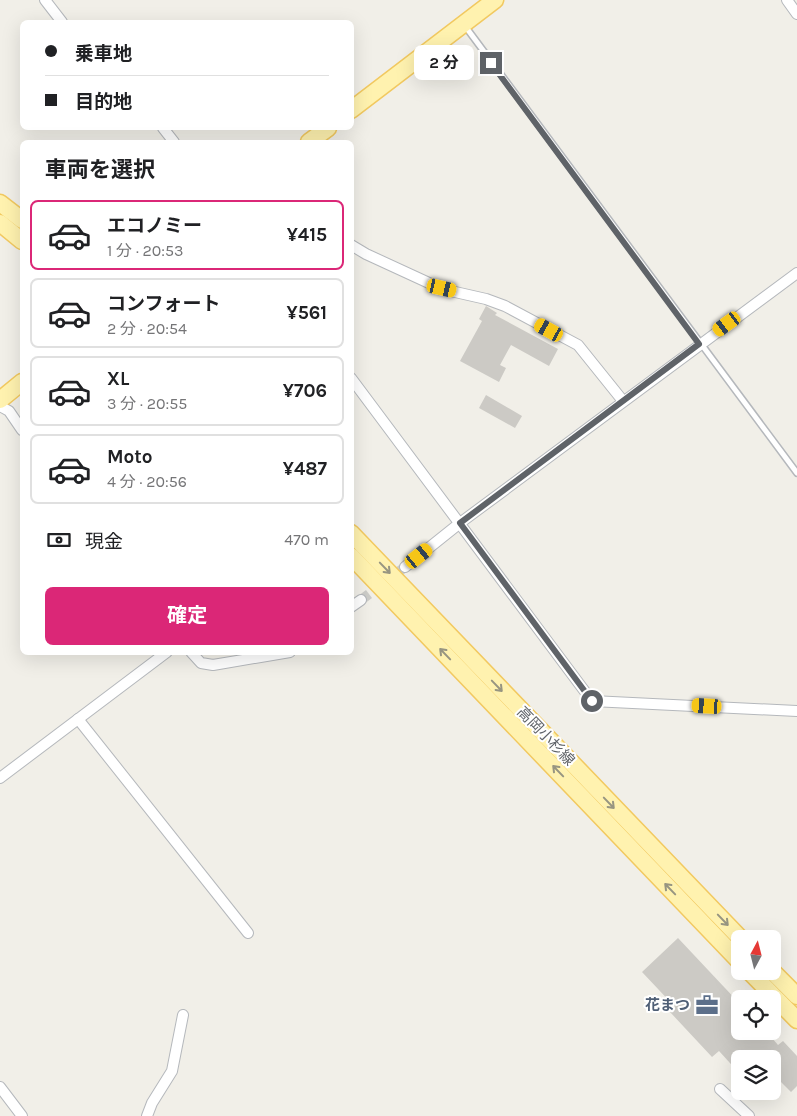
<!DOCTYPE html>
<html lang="ja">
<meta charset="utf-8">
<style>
body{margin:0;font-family:Karla,"Noto Sans JP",sans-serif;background:#f6f6f6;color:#202124;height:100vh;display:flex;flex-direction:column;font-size:19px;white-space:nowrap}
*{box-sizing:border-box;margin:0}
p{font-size:16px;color:#757577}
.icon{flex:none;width:28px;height:28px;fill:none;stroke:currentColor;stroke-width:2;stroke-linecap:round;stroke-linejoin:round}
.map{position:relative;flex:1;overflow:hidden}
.details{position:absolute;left:20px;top:140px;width:334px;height:515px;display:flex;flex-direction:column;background:#fff;border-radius:8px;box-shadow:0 5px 20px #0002}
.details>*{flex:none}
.hud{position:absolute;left:20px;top:20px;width:334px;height:110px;border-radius:8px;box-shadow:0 5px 20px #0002;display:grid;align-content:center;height:110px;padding:0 25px;background:#fff}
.needle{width:32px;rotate:7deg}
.tools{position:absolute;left:731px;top:930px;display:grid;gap:10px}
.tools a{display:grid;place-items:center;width:50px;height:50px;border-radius:8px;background:#fff;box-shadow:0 5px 20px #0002;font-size:25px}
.end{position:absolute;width:22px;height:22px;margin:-11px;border:6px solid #5f6368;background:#fff;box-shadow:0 0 0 2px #fff}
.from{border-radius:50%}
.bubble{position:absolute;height:35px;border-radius:8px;background:#fff;box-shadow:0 5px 20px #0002;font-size:16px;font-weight:700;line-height:35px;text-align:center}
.car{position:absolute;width:15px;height:30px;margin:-15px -8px;border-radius:6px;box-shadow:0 0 4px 1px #0007;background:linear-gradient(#f5c518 24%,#345 0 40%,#f5c518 0 76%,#345 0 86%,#f5c518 0)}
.hud b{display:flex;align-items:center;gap:18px;height:48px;font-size:19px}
.hud b+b{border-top:1px solid #e0e0e0}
.hud i{width:12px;height:12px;background:#202124}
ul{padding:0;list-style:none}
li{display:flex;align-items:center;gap:15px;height:70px;margin:0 10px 8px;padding:0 15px;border:2px solid #e0e0e0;border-radius:8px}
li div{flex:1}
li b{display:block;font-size:19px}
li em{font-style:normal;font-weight:700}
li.active{border-color:#db2777}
li>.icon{width:45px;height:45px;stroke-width:1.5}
h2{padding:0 25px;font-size:22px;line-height:60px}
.pay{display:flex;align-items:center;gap:12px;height:55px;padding:0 25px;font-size:19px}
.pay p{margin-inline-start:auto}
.primary-button{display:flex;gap:10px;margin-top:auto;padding:10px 25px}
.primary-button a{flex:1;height:58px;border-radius:8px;background:#db2777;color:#fff;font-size:20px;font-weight:700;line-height:58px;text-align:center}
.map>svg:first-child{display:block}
.building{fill:#cccac5}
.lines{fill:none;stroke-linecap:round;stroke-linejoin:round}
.minor-tunnel{stroke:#ccccc8;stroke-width:10;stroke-dasharray:10 5;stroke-linecap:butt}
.service-casing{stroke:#b5b8bc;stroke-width:8}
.minor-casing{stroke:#b5b8bc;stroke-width:12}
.primary-casing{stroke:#f2c960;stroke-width:19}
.service{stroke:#fff;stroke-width:5}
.minor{stroke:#fff;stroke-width:10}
.primary{stroke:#fff2af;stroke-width:16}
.oneway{stroke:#979581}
.route{stroke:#5f6368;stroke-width:6}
.labels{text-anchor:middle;stroke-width:4;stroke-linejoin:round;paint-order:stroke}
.street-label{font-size:15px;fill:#5f6368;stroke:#fff}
.service-label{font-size:15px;font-weight:bold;fill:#4e5e75;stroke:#fff;text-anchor:end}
</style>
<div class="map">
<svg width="797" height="1116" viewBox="0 0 797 1116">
<rect width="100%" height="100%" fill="#f1efe8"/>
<!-- building -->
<g class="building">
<polygon points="486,306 497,313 495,315 558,349 549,366 511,345 500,365 506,368 499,382 460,361 482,321 479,319"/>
<polygon points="486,395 522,416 515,428 479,408"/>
<polygon points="678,938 740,1004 740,1031 766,1031 778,1045 783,1041 797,1056 797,1086 791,1092 772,1073 772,1059 740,1059 740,1074 719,1051 712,1057 670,1012 675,1007 642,972"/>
</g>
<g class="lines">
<!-- minor-tunnel -->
<polyline class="minor-tunnel" points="361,600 405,567"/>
<defs>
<polyline id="service" points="465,26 797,473"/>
<g id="minor">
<polyline points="45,0 62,22"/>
<polyline points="787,0 797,14"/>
<polyline points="163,128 174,142"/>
<polyline points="351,245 366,254 442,289 486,299 505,306 578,345 623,401"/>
<polyline points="351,378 592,701 797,711"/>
<polyline points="0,406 9,411 22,430"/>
<polyline points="405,567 460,523 797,273"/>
<polyline points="351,607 361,600"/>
<polyline points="191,652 201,663 213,665 290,652"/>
<polyline points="78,719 248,933"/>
<polyline points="0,778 167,652"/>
<polyline points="0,1087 22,1116"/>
<polyline points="720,1089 749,1116"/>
<polyline points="147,1116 152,1103 172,1071 183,1015"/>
</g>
<g id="primary">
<polyline points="351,110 495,0"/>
<polyline points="309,142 328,128"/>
<polyline points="0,203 22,220"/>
<polyline points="0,223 22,241"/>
<polyline points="0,400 22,382"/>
<polyline points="351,533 741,939"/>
<polyline points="351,556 740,962"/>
<polyline points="749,971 797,1020"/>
<polyline points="772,971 797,996"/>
</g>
</defs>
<!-- service casing -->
<use href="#service" class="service-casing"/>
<!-- minor casing -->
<use href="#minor" class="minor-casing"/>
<!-- primary casing -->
<use href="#primary" class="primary-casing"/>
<!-- service -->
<use href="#service" class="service"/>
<!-- minor -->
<use href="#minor" class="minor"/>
<!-- primary -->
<use href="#primary" class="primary"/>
</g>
<!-- one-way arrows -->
<defs><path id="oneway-shaft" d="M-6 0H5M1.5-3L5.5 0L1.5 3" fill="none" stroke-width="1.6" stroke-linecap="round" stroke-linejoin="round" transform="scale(1.25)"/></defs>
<g class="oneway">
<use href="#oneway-shaft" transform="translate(385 568) rotate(46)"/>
<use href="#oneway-shaft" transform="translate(445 654) rotate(-134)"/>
<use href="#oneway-shaft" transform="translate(497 686) rotate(46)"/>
<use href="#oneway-shaft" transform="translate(558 771) rotate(-134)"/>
<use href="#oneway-shaft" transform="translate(609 803) rotate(46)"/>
<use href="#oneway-shaft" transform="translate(670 889) rotate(-134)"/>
<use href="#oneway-shaft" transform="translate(723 920) rotate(46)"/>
</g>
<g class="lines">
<!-- route -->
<polyline class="route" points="491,63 699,344 460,523 592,701"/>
</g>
<!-- icons -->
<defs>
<symbol id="office-bare" viewBox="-9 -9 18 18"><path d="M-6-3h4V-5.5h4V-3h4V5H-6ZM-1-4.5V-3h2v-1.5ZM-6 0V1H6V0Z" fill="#5c6f8a" stroke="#fff" stroke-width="2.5" paint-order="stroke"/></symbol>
</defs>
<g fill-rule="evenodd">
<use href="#office-bare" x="691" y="989" width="32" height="32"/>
</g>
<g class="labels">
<!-- street labels -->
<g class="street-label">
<text transform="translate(546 736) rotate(46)" y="5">高岡小杉線</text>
</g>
<!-- service labels -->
<g class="service-label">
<text x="690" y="1010">花まつ</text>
</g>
</g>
</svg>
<div class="tools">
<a><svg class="needle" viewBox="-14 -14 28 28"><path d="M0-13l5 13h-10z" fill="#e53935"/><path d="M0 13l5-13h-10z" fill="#757577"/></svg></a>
<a><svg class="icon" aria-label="locate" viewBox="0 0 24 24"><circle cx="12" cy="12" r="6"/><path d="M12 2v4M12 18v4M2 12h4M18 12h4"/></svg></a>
<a><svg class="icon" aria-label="layers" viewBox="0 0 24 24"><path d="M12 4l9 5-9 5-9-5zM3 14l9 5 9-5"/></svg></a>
</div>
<i class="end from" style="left:592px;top:701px"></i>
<i class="end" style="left:491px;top:63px"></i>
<div class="bubble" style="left:414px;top:45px;width:60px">2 分</div>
<i class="car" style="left:442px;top:288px;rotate:103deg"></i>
<i class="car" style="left:727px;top:324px;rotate:234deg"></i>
<i class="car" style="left:549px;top:330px;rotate:299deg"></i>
<i class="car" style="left:419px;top:556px;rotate:51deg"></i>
<i class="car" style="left:707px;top:706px;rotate:273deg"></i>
<div class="hud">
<b><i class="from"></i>乗車地</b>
<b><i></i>目的地</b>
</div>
<section class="details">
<h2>車両を選択</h2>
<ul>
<li class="active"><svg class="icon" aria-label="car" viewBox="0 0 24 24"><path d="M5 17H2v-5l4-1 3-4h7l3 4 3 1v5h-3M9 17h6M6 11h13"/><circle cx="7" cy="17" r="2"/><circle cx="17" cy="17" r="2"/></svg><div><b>エコノミー</b><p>1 分 · 20:53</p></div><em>¥415</em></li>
<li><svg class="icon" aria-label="car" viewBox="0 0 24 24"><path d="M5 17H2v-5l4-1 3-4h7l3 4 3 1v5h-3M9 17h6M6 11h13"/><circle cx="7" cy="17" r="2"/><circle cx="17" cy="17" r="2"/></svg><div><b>コンフォート</b><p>2 分 · 20:54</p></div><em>¥561</em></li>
<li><svg class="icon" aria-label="car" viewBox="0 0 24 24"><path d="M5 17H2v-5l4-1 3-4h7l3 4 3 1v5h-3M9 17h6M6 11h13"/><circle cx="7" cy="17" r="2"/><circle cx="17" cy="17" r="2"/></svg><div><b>XL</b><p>3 分 · 20:55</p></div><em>¥706</em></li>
<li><svg class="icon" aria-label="car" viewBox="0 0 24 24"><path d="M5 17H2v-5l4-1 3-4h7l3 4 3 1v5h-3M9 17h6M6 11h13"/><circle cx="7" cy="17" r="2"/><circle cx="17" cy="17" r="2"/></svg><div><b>Moto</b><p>4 分 · 20:56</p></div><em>¥487</em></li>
</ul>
<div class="pay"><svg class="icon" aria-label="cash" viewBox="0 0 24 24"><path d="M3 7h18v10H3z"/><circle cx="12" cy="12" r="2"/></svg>現金<p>470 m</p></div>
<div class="primary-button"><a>確定</a></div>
</section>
</div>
